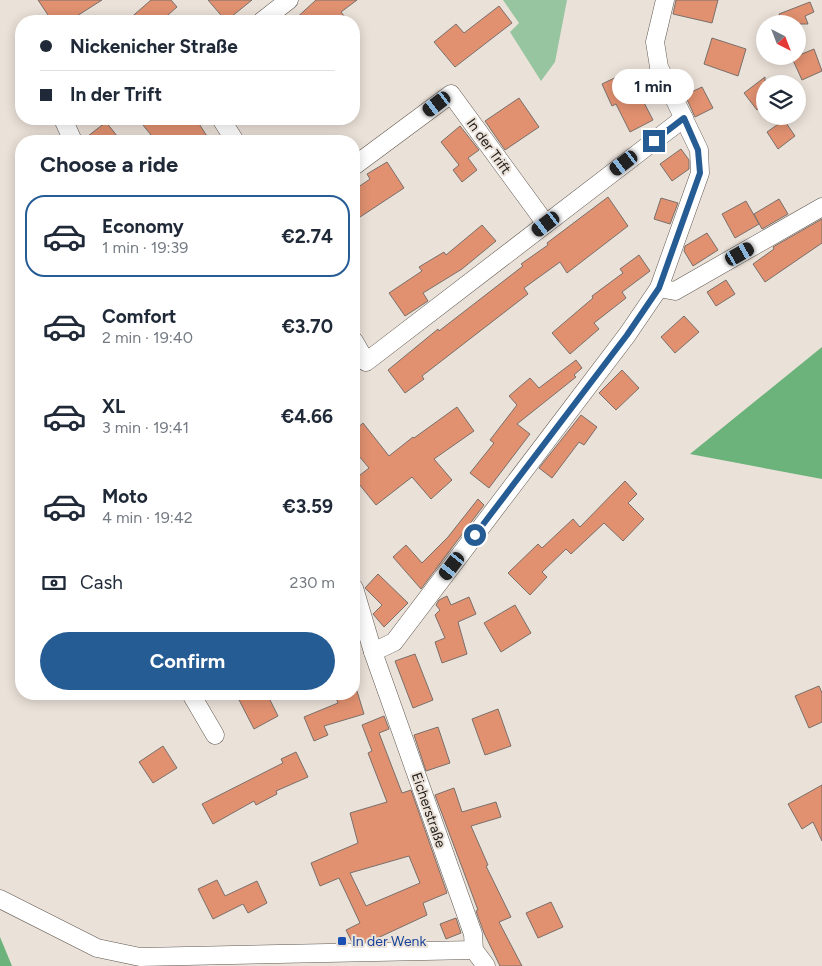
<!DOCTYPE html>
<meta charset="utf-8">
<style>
body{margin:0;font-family:Figtree,sans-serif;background:#f6f6f7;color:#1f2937;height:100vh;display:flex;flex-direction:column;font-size:19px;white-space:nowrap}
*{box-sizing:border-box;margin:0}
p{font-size:16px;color:#747a83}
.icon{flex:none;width:28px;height:28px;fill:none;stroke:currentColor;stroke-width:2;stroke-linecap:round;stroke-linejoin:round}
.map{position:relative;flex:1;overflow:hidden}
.side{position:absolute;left:15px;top:135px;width:345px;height:565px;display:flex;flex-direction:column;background:#fff;border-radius:20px;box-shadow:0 2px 12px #0003}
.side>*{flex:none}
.banner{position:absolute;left:15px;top:15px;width:345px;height:110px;border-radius:20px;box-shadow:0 2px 12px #0003;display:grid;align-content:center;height:110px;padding:0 25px;background:#fff}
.needle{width:32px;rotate:138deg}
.tools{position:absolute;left:756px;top:15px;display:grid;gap:10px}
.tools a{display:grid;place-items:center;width:50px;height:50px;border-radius:50%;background:#fff;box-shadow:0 2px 12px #0003;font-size:25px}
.end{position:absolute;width:22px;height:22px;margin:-11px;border:6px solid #255c94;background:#fff;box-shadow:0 0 0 2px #fff}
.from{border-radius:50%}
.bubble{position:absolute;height:35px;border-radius:18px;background:#fff;box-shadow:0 2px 12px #0003;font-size:16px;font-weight:700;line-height:35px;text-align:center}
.car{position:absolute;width:15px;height:30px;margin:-15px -8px;border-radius:6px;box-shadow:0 0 4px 1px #0007;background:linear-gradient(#222 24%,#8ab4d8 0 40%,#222 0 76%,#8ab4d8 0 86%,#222 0)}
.banner b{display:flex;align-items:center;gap:18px;height:48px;font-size:19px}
.banner b+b{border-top:1px solid #e0e1e3}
.banner i{width:12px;height:12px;background:#1f2937}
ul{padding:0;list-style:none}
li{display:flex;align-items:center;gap:15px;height:82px;margin:0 10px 8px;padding:0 15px;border:2px solid transparent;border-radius:20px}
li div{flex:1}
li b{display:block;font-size:19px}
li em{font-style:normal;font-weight:700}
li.on{border-color:#255c94}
li>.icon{width:45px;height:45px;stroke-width:1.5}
h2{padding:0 25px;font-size:22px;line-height:60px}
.pay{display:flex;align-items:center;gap:12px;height:55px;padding:0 25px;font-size:19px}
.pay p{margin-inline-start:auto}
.cta{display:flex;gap:10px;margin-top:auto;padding:10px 25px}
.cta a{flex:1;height:58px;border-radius:30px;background:#255c94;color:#fff;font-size:20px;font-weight:700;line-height:58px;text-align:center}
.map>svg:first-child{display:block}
.green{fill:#97c59f}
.forest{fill:#6cb27b}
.building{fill:#e19170;stroke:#7a6f6a;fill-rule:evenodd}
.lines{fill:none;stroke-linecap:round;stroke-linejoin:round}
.minor-casing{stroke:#615952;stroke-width:19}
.minor{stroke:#fff;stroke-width:18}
.route{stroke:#255c94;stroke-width:6}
.transit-dot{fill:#1a4fb4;stroke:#eae1d8;stroke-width:2}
.labels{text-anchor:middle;stroke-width:4;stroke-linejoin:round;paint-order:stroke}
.street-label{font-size:14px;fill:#1e1a17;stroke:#eae1d8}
.transit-label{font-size:14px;fill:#164399;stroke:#eae1d8;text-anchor:start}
</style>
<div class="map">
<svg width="822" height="966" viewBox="0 0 822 966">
<rect width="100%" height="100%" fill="#eae1d8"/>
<!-- green -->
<polygon class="green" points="503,0 567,0 555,62 541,81 510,32 519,23"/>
<!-- forest -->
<g class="forest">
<polygon points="822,347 822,479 690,454"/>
<polygon points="0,937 12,966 0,966"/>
</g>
<!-- building -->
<g class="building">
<polygon points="38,0 102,0 69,21 52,21"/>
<polygon points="151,0 171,0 177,7 161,21 127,21"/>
<polygon points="208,0 252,0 226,21"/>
<polygon points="316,0 357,0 341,12 348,21 293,21"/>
<polygon points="676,0 718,0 712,23 673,14"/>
<polygon points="810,2 814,12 805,16 808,24 783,24 779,14"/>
<polygon points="499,6 512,23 455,67 434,42 456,24 464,33"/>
<polygon points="712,38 746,49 738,76 704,64"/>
<polygon points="814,49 822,71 802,80 792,58"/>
<polygon points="631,70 642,92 639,93 653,120 630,132 616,104 612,106 602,84"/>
<polygon points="765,77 765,105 757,110 744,93"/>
<polygon points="702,87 713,108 695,117 685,95"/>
<polygon points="519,98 539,127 505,150 485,121"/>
<polygon points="138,119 196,119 210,141 156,141"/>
<polygon points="784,120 795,136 778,149 767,132"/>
<polygon points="106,122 121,141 84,141 83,140"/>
<polygon points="460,126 479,150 468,158 477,170 462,182 453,170 459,165 441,142"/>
<polygon points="681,149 689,160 689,169 672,181 660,164"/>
<polygon points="387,162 404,188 354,221 354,190 370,179 367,174"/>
<polygon points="608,197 628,226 567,273 560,262 524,288 528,294 422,376 424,379 405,393 388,370 438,329 439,331 523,266 521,264 548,245 547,243"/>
<polygon points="661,198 678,203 670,224 654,219"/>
<polygon points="779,199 788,214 762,229 754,214"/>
<polygon points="746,201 759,224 735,238 722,214"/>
<polygon points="822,219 822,243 765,282 753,264 774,249 773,247"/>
<polygon points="482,225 496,241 462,269 423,293 428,301 405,316 389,293 422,271 419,267 444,252 446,255"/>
<polygon points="707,233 718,250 693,266 684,251 685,246"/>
<polygon points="639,255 650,271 622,292 626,298 594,323 599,329 570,354 552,333 593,298 592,296 623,273 620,269"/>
<polygon points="726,280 735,294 716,306 707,292"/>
<polygon points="684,316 699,332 675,353 661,337"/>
<polygon points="576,360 582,368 574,375 576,377 517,424 530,434 489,488 470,473 494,443 490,440 517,405 509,396 530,378 539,388"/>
<polygon points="622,370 639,388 616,410 599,393"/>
<polygon points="457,407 474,431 434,459 452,480 431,499 412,477 376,505 355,479 369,468 354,450 354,431 363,423 389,456 413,437 414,438"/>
<polygon points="581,415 597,427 584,445 579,442 552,478 539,468"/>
<polygon points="625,481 637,494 628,503 644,519 623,541 604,523 571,554 566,549 542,572 547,577 530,595 508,573 538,544 542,548 573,519 580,527"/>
<polygon points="478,499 484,505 421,589 393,557 406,545 422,563 448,537"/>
<polygon points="378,574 408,603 384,627 373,614 382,605 365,588"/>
<polygon points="447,596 451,605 469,597 476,614 458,622 467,654 442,663 435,642 445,638 435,615 440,610 436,605 439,600"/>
<polygon points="515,605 531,633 501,652 484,623"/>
<polygon points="415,654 433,700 413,708 395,661"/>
<polygon points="819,686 822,693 822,722 809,728 795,696"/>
<polygon points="357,691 364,714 324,726 328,735 314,741 304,717 338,703 336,698"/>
<polygon points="236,694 267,694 278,716 254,729"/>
<polygon points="498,709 511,746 485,755 472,719"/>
<path d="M 384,716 L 389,729 L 379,733 L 402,793 L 411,790 L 447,893 L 423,903 L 427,915 L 369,942 L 352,942 L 346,930 L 360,923 L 339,878 L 320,886 L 311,863 L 358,843 L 350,813 L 387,802 L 368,753 L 372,751 L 362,725 ZM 409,856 L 420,883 L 366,906 L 350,873 Z"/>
<polygon points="438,727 450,763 426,771 414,735"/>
<polygon points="163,746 177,768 153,783 139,762"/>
<polygon points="296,752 308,777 276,791 277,794 256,805 254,801 213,824 202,804 283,763 281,759"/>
<polygon points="822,785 822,841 813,822 802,829 788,804"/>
<polygon points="454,788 462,812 496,802 501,817 471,826 488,865 486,866 511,917 499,922 522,966 500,966 484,933 476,911 478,910 435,795"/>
<polygon points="217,880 225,896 257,881 267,903 248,913 243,904 213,919 198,889"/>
<polygon points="551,902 563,927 538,938 526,913"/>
<polygon points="456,918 461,933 446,939 440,924"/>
</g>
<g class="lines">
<defs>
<g id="minor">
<polyline points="262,21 289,0"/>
<polyline points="63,119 73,141"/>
<polyline points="221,119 235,141"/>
<polyline points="354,166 451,94 546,224"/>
<polyline points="659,288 675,291 822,207"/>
<polyline points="354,341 366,362 684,118"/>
<polyline points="354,588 373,652 473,934 474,950 486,966"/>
<polyline points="373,652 394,642 627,335 659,288 700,173 699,150 659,67 655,42 665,0"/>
<polyline points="191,694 215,735"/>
<polyline points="0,899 97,948 140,957 474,950"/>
</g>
</defs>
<!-- minor casing -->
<use href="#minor" class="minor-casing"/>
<!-- minor -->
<use href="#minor" class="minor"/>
</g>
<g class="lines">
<!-- route -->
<polyline class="route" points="475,535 627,335 659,288 700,173 698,150 684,118 654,141"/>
</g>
<!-- markers -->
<rect class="transit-dot" x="337" y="936" width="10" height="10" rx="2.5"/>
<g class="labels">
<!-- street labels -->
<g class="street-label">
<text transform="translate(489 146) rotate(54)" y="5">In der Trift</text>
<text transform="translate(429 810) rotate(71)" y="5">Eicherstraße</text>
</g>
<!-- transit labels -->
<g class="transit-label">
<text x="352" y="946">In der Wenk</text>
</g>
</g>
</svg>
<div class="tools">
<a><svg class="needle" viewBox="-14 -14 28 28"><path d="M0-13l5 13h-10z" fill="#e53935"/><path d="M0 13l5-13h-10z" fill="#747a83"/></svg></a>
<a><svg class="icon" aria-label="layers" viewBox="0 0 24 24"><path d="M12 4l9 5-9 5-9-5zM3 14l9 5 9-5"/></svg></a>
</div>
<i class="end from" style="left:475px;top:535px"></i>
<i class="end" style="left:654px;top:141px"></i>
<div class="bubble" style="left:612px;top:69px;width:82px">1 min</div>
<i class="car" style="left:437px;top:104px;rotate:233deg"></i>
<i class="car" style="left:624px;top:163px;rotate:233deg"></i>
<i class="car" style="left:546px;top:224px;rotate:233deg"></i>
<i class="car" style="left:740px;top:254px;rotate:60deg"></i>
<i class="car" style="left:452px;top:566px;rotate:217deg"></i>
<div class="banner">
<b><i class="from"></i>Nickenicher Straße</b>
<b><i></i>In der Trift</b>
</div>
<section class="side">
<h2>Choose a ride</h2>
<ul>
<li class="on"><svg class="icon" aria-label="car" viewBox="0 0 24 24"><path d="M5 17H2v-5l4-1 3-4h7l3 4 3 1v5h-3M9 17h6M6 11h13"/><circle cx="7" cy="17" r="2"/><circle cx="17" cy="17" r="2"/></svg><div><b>Economy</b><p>1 min · 19:39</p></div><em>€2.74</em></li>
<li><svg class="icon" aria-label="car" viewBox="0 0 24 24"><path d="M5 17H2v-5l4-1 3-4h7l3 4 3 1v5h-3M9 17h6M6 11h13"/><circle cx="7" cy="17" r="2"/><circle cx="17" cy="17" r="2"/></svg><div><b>Comfort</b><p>2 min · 19:40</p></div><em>€3.70</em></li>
<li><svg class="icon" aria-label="car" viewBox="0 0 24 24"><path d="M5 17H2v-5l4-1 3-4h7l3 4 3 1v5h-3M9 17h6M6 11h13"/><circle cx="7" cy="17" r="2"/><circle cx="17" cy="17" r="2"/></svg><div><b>XL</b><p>3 min · 19:41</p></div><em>€4.66</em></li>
<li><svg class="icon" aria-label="car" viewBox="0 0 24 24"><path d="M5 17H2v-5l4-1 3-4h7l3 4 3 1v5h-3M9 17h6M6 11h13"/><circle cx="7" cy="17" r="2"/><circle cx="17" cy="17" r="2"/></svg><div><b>Moto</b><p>4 min · 19:42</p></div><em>€3.59</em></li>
</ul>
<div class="pay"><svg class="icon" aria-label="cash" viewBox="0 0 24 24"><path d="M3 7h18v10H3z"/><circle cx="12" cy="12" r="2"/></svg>Cash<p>230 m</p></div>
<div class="cta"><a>Confirm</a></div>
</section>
</div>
